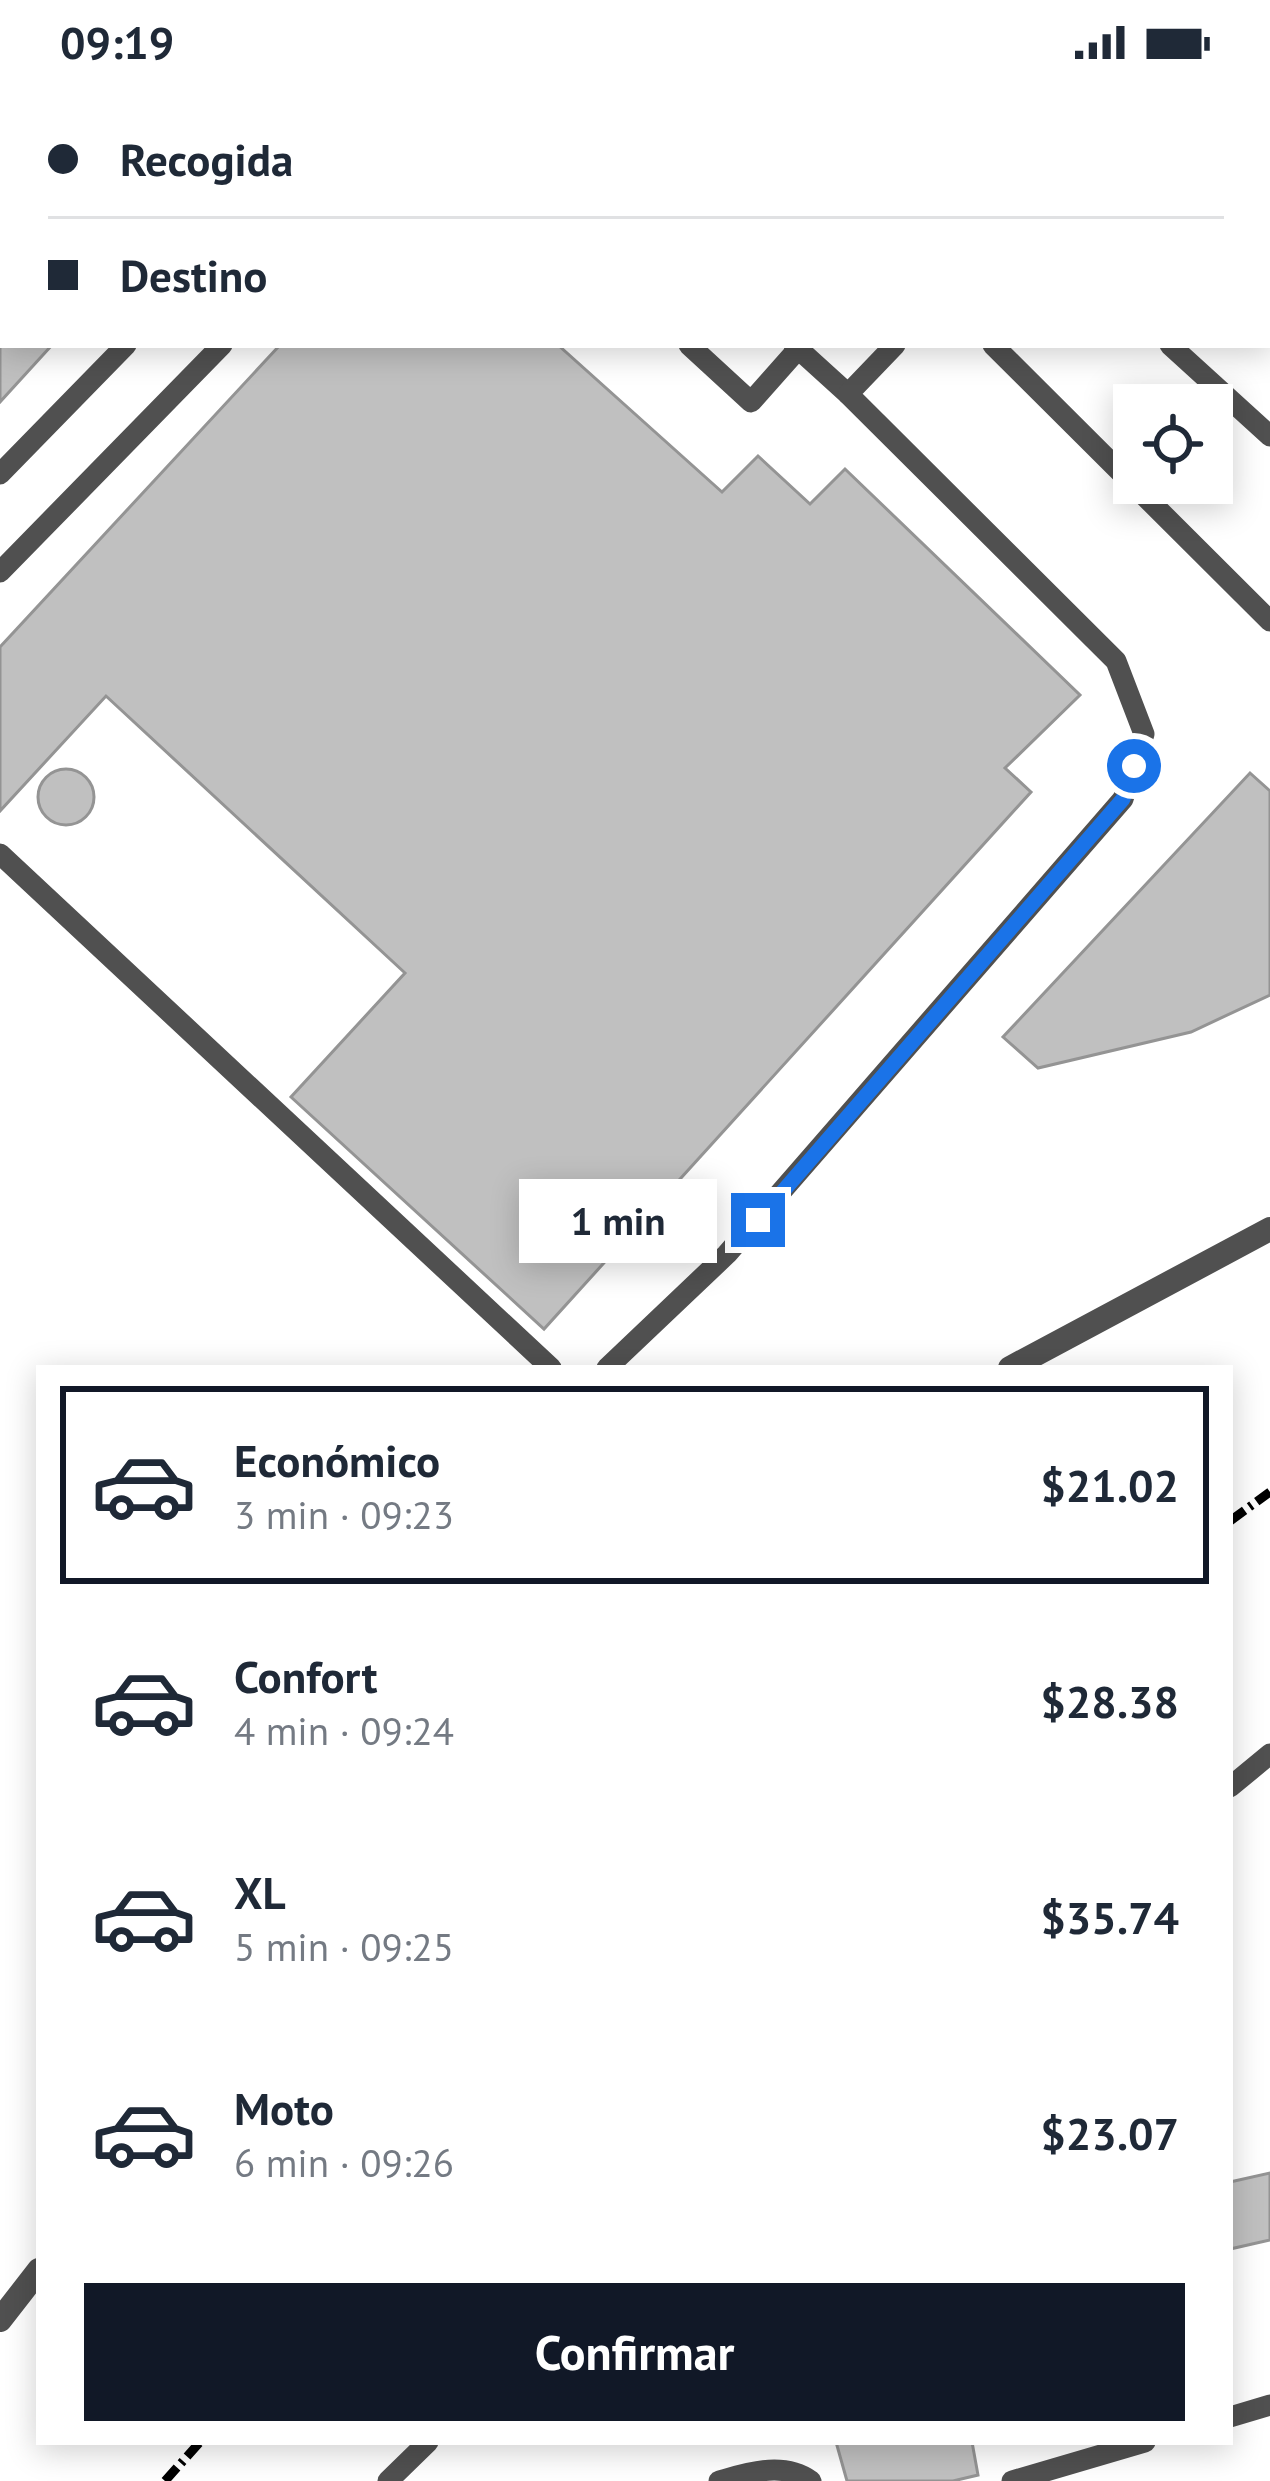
<!DOCTYPE html>
<html lang="es">
<meta charset="utf-8">
<style>
body{margin:0;font-family:"PT Sans",sans-serif;background:#f2f2f3;color:#1f2937;height:100vh;display:flex;flex-direction:column;font-size:45px;white-space:nowrap}
*{box-sizing:border-box;margin:0}
p{font-size:39px;color:#747a83}
.icon{flex:none;width:66px;height:66px;fill:none;stroke:currentColor;stroke-width:2;stroke-linecap:round;stroke-linejoin:round}
.map{position:relative;flex:1;overflow:hidden}
.panel{position:absolute;left:36px;top:1281px;width:1197px;height:1080px;display:flex;flex-direction:column;background:#fff;border-radius:0px;box-shadow:0 6px 30px #0003}
.panel>*{flex:none}
.hud{position:absolute;left:0px;top:0px;width:1272px;height:264px;box-shadow:0 6px 30px #0003;display:grid;align-content:center;height:264px;padding:0 48px;background:#fff}
.buttons{position:absolute;left:1113px;top:300px;display:grid;gap:24px}
.buttons a{display:grid;place-items:center;width:120px;height:120px;border-radius:0px;background:#fff;box-shadow:0 6px 30px #0003;font-size:60px}
.end{position:absolute;width:54px;height:54px;margin:-27px;border:15px solid #1a73e8;background:#fff;box-shadow:0 0 0 6px #fff}
.from{border-radius:50%}
.bubble{position:absolute;height:84px;border-radius:0px;background:#fff;box-shadow:0 6px 30px #0003;font-size:39px;font-weight:700;line-height:84px;text-align:center}
.hud b{display:flex;align-items:center;gap:42px;height:114px;font-size:45px}
.hud b+b{border-top:3px solid #e0e1e3}
.hud i{width:30px;height:30px;background:#1f2937}
ul{padding:21px 0 0;list-style:none}
li{display:flex;align-items:center;gap:36px;height:198px;margin:0 24px 18px;padding:0 24px;border:6px solid transparent;border-radius:0px}
li div{flex:1}
li b{display:block;font-size:45px}
li em{font-style:normal;font-weight:700}
li.active{border-color:#111827}
li>.icon{width:108px;height:108px;stroke-width:1.5}
.primary-button{display:flex;gap:24px;margin-top:auto;padding:24px 48px}
.primary-button a{flex:1;height:138px;border-radius:0px;background:#111827;color:#fff;font-size:48px;font-weight:700;line-height:138px;text-align:center}
.status{display:flex;justify-content:space-between;align-items:center;height:84px;padding:0 60px;background:#fff;direction:ltr}
.status svg{height:33px;fill:currentColor}
.map>svg:first-child{display:block}
.building{fill:#c0c0c0;stroke:#949494;stroke-width:3}
.lines{fill:none;stroke-linecap:round;stroke-linejoin:round}
.lane{stroke:#505050;stroke-width:21}
.street{stroke:#505050;stroke-width:24}
.rail{stroke:#000;stroke-width:9;stroke-dasharray:18 6 3 6;stroke-linecap:butt}
.route{stroke:#1a73e8;stroke-width:15}
</style>
<div class="status"><b>09:19</b><svg viewBox="0 0 49 12"><path d="M0 12V9h3v3zM5 12V6h3v6zM10 12V3h3v9zM15 12V0h3v12zM26 1h20v11H26zM47 4h2v5h-2z"/></svg></div>
<div class="map">
<svg width="1270" height="2397" viewBox="0 0 1270 2397">
<rect width="100%" height="100%" fill="#fff"/>
<!-- building -->
<g class="building">
<polygon points="0,0 262,3 3,3 3,261 52,261 0,318"/>
<polygon points="1117,0 1270,0 1270,142 1269,3"/>
<polygon points="280,261 558,261 722,408 758,372 810,420 845,385 1080,611 1005,684 1031,708 544,1245 291,1013 405,889 106,612 0,727 0,563"/>
<circle cx="66" cy="713" r="28"/>
<polygon points="1250,689 1270,707 1270,911 1191,948 1038,984 1003,953"/>
<polygon points="1270,2089 1270,2156 1230,2165 1230,2098"/>
<polygon points="836,2358 972,2358 978,2391 953,2397 847,2397"/>
</g>
<g class="lines">
<!-- lane -->
<g class="lane">
<polyline points="509,0 512,3"/>
<polyline points="783,0 786,3"/>
<polyline points="377,3 380,0"/>
<polyline points="474,3 477,0"/>
<polyline points="689,261 751,318 798,265"/>
<polyline points="794,261 848,310"/>
<polyline points="993,261 1270,537"/>
<polyline points="1170,261 1270,352"/>
<polyline points="0,390 126,261"/>
<polyline points="0,488 222,261"/>
<polyline points="0,770 551,1284"/>
<polyline points="607,1284 727,1170 1123,715 1144,650 1116,577 848,310 895,261"/>
<polyline points="1230,1703 1270,1670"/>
<polyline points="1230,2333 1270,2321"/>
<polyline points="388,2397 428,2358"/>
<path d="M 719,2397 C 748,2389 783,2377 811,2397"/>
<polyline points="1012,2397 1145,2358"/>
</g>
<!-- street -->
<g class="street">
<polyline points="1010,1284 1270,1145"/>
<polyline points="0,2236 39,2186"/>
</g>
<!-- rail -->
<g class="rail">
<polyline points="1230,1437 1270,1408"/>
<polyline points="165,2397 200,2358"/>
</g>
</g>
<g class="lines">
<!-- route -->
<polyline class="route" points="758,1136 1123,715 1134,682"/>
</g>
</svg>
<div class="buttons">
<a><svg class="icon" aria-label="locate" viewBox="0 0 24 24"><circle cx="12" cy="12" r="6"/><path d="M12 2v4M12 18v4M2 12h4M18 12h4"/></svg></a>
</div>
<i class="end from" style="left:1134px;top:682px"></i>
<i class="end" style="left:758px;top:1136px"></i>
<div class="bubble" style="left:519px;top:1095px;width:198px">1 min</div>
<div class="hud">
<b><i class="from"></i>Recogida</b>
<b><i></i>Destino</b>
</div>
<section class="panel">
<ul>
<li class="active"><svg class="icon" aria-label="car" viewBox="0 0 24 24"><path d="M5 17H2v-5l4-1 3-4h7l3 4 3 1v5h-3M9 17h6M6 11h13"/><circle cx="7" cy="17" r="2"/><circle cx="17" cy="17" r="2"/></svg><div><b>Económico</b><p>3 min · 09:23</p></div><em>$21.02</em></li>
<li><svg class="icon" aria-label="car" viewBox="0 0 24 24"><path d="M5 17H2v-5l4-1 3-4h7l3 4 3 1v5h-3M9 17h6M6 11h13"/><circle cx="7" cy="17" r="2"/><circle cx="17" cy="17" r="2"/></svg><div><b>Confort</b><p>4 min · 09:24</p></div><em>$28.38</em></li>
<li><svg class="icon" aria-label="car" viewBox="0 0 24 24"><path d="M5 17H2v-5l4-1 3-4h7l3 4 3 1v5h-3M9 17h6M6 11h13"/><circle cx="7" cy="17" r="2"/><circle cx="17" cy="17" r="2"/></svg><div><b>XL</b><p>5 min · 09:25</p></div><em>$35.74</em></li>
<li><svg class="icon" aria-label="car" viewBox="0 0 24 24"><path d="M5 17H2v-5l4-1 3-4h7l3 4 3 1v5h-3M9 17h6M6 11h13"/><circle cx="7" cy="17" r="2"/><circle cx="17" cy="17" r="2"/></svg><div><b>Moto</b><p>6 min · 09:26</p></div><em>$23.07</em></li>
</ul>
<div class="primary-button"><a>Confirmar</a></div>
</section>
</div>
